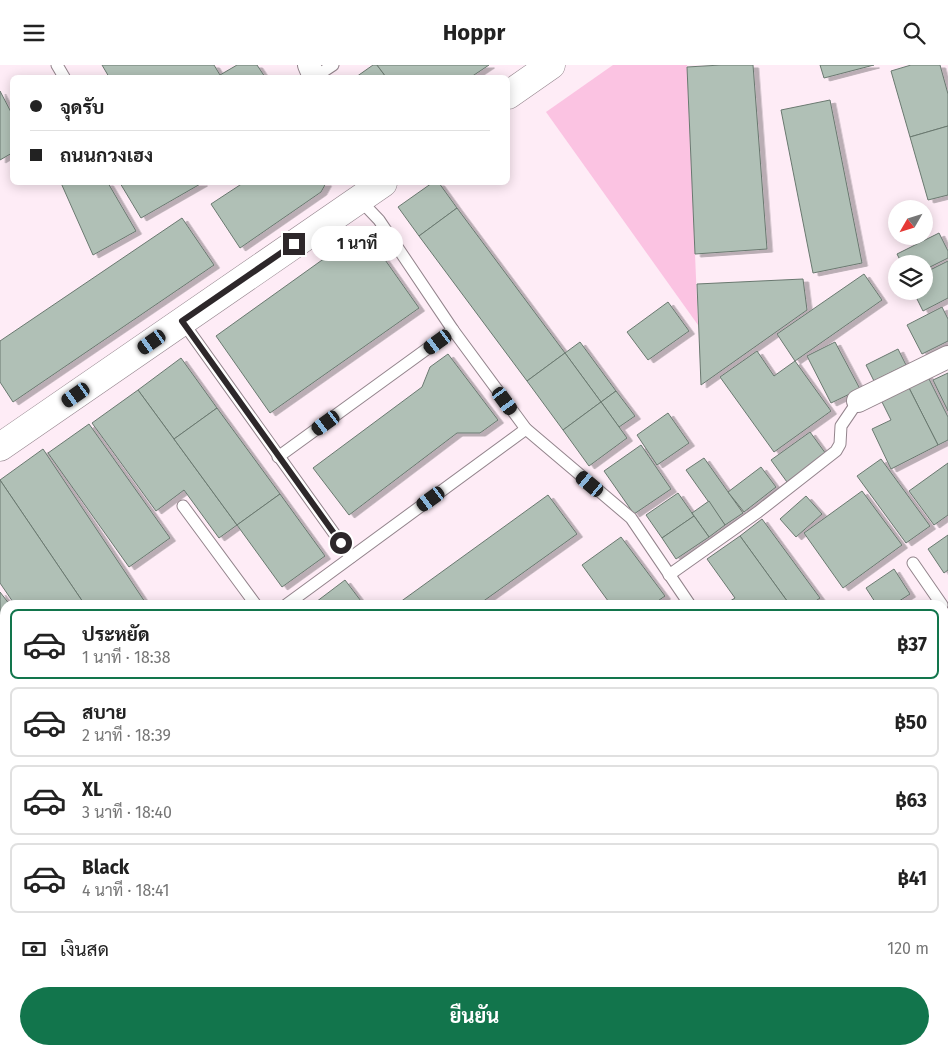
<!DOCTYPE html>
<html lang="th">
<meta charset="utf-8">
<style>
body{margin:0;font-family:"Fira Sans",Sarabun,sans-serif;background:#f6f6f6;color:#222;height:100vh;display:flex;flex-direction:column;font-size:19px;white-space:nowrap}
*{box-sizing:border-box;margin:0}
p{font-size:16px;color:#767676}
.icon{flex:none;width:28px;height:28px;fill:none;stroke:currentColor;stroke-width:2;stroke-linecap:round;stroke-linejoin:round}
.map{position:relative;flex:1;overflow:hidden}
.drawer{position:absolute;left:0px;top:535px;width:949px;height:455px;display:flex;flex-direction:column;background:#fff;border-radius:15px 15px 0 0;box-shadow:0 2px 12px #0003}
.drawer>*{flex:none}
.hud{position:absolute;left:10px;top:10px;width:500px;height:110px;border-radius:8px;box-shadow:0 2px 12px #0003;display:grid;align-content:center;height:110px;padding:0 20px;background:#fff}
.needle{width:32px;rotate:231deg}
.fabs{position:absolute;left:888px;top:135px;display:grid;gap:10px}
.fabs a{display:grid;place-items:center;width:45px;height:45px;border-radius:50%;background:#fff;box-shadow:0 2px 12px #0003;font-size:25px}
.end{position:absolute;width:22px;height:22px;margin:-11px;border:6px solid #2d272a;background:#fff;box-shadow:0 0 0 2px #fff}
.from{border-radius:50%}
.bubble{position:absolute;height:35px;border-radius:18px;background:#fff;box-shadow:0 2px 12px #0003;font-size:16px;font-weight:700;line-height:35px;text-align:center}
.car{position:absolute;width:15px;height:30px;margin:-15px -8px;border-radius:6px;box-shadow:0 0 4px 1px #0007;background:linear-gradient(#222 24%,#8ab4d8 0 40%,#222 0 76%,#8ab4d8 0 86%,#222 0)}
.hud b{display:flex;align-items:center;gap:18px;height:48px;font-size:19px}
.hud b+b{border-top:1px solid #e0e0e0}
.hud i{width:12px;height:12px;background:#222}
ul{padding:9px 0 0;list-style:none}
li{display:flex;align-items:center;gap:15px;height:70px;margin:0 10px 8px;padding:0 10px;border:2px solid #e0e0e0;border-radius:8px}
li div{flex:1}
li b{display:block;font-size:19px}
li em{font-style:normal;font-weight:700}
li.selected{border-color:#12754c}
li>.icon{width:45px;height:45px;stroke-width:1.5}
.pay{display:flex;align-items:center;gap:12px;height:55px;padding:0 20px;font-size:19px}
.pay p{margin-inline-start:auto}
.action{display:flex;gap:10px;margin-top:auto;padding:10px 20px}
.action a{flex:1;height:58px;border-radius:30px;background:#12754c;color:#fff;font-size:20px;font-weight:700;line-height:58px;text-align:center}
header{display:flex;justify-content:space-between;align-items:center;height:65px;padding:0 20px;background:#fff;font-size:22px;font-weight:700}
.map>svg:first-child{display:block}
.green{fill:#fbc3e2}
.forest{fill:#e398c4}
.building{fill:#b0c0b6;stroke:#6a7970;filter:url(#shadow)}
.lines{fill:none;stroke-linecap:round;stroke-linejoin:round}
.lane-casing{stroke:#93848c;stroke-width:13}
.street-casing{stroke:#93848c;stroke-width:24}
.secondary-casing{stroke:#93848c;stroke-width:29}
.lane{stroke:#fff;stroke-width:11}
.street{stroke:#fff;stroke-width:22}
.secondary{stroke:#fff;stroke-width:28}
.route{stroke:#2d272a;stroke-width:6}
</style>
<header><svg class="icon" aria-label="menu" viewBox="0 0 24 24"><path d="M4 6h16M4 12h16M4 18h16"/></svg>Hoppr<svg class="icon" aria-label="search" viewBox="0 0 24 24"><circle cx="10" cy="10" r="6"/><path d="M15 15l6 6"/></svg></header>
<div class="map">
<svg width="948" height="990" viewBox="0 0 948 990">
<defs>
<filter id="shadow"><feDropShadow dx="5.5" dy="3" stdDeviation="0" flood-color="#0004"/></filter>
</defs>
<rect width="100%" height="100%" fill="#feecf6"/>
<!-- green -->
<polygon class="green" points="613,0 687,0 698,260 546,47"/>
<!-- forest -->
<g class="forest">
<polygon points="0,817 5,820 5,985 15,985 10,990 0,990"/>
<polygon points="556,985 620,985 621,990 563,990"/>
<polygon points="687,985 749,985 725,990 692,990"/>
</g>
<!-- building -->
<g class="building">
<polygon points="102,0 214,0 220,10 237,0 257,0 265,12 109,12"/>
<polygon points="373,0 377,0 386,12 356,12"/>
<polygon points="377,0 489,0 471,12 386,12"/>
<polygon points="721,0 753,0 767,184 695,189 687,2"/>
<polygon points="820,0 874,0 824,13"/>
<polygon points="911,0 940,0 948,29 948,61 910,72 891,6"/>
<polygon points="0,26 12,49 12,88 0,95"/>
<polygon points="830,35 862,198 813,208 781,45"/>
<polygon points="948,61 948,130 928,135 910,72"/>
<polygon points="61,118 108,118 136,166 93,190"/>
<polygon points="120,118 202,118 141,153"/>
<polygon points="243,118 326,118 321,127 240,183 211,139"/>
<polygon points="432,118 439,118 457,143 419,171 398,142"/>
<polygon points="457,143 565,288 527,316 419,171"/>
<polygon points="182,153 214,200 13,337 0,317 0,276"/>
<polygon points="364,165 419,243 270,348 216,271"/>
<polygon points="939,168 948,186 948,193 924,205 924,199 902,199 897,189"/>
<polygon points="948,196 948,233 923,246 913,226 924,226 924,208"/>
<polygon points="864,209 882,235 795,296 777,269"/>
<polygon points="803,214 807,245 701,320 697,219"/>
<polygon points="668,237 689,266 648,295 627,267"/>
<polygon points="942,242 948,254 948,276 922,289 907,260"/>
<polygon points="580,277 616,326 601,337 565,288"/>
<polygon points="835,277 860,324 831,338 807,291"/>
<polygon points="898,284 906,300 874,316 866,300"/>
<polygon points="757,286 774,311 795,296 831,346 774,387 720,312"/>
<polygon points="565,288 601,337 563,365 527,316"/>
<polygon points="448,289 498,355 480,368 457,368 349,450 313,403 422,322 430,302"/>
<polygon points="181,293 217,343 174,374 138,325"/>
<polygon points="948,308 948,346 933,315"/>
<polygon points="927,310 948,352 948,375 938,380 907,319"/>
<polygon points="907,319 938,380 891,404 872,364 891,355 880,333"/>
<polygon points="138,325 237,460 219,473 184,425 156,446 92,358"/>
<polygon points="616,326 635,351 619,362 601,337"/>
<polygon points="601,337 627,373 589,401 563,365"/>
<polygon points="217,343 280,429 237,460 174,374"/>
<polygon points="668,348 689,378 657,400 637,370"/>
<polygon points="89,359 170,473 129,502 48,388"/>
<polygon points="810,367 826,389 787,417 771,395"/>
<polygon points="641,380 671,424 634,449 604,406"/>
<polygon points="43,384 147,540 85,540 0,415"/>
<polygon points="704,393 743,448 725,460 686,405"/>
<polygon points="881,394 930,461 906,478 857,411"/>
<polygon points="948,398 948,450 934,460 909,426"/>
<polygon points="761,402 776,422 744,447 728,427"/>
<polygon points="0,415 85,540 15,540 0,518"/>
<polygon points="862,426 902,480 843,523 804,468"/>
<polygon points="678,428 694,451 662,473 646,450"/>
<polygon points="280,429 325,491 282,522 237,460"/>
<polygon points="548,430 577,469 478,540 396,540"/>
<polygon points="806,431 822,449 796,472 780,454"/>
<polygon points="709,436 725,460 709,472 692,448"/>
<polygon points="694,451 709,472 676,494 662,473"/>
<polygon points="762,454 820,533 810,540 790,540 740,471"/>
<polygon points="948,470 948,505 944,508 928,484"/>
<polygon points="740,471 790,540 727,538 735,533 707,494"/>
<polygon points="621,472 665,531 652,540 611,540 582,500"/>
<polygon points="894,504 910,529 893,540 877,540 866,523"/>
<polygon points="345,515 364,540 312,540"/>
<polygon points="0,527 10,540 5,540 5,630 1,633"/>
<polygon points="948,618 948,653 944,647 944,621"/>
<polygon points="0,684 5,696 5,791 0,793"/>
<polygon points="948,725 948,751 944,753 944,728"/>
<polygon points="282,985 346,985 349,990 286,990"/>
<polygon points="419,985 527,985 531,990 423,990"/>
</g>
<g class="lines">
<defs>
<g id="lane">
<polyline points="57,0 64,12"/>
<polyline points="315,12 333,0"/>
<polyline points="359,134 379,155 453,265 526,364 631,453 690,540"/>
<polyline points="182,256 351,492"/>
<polyline points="278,392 453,265"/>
<polyline points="183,441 256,540"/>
<polyline points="913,498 942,540"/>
<polyline points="669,510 758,447 836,386 840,379 841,361 858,336"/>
<polyline points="286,540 526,364"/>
<polyline points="944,699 948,696"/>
<polyline points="944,913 948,919"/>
<polyline points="0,956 5,953"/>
<polyline points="168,985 171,990"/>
<polyline points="237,985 240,990"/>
<polyline points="412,985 415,990"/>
<polyline points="620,985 624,990"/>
</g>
<g id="street">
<polyline points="309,0 314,12"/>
<polyline points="858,336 948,292"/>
<polyline points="0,647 5,645"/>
<polyline points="944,972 948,969"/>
<polyline points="918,990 925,985"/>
</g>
<g id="secondary">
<polyline points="508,30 551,0"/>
<polyline points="0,382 383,118"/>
</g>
</defs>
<!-- lane casing -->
<use href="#lane" class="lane-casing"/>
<!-- street casing -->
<use href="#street" class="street-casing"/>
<!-- secondary casing -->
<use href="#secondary" class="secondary-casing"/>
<!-- lane -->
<use href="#lane" class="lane"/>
<!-- street -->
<use href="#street" class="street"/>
<!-- secondary -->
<use href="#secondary" class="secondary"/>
</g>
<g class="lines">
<!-- route -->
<polyline class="route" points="294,179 182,256 341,478"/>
</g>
</svg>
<div class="fabs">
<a><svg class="needle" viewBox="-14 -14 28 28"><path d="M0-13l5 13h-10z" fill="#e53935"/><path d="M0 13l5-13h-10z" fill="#767676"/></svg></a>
<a><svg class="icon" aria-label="layers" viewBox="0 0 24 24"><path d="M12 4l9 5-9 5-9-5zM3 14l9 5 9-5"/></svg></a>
</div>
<i class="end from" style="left:341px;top:478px"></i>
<i class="end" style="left:294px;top:179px"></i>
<div class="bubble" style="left:311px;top:161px;width:92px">1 นาที</div>
<i class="car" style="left:152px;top:277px;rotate:235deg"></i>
<i class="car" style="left:438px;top:277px;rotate:234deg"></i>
<i class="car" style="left:76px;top:330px;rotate:235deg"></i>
<i class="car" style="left:505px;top:336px;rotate:144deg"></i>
<i class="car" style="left:326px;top:358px;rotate:234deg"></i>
<i class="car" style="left:590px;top:419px;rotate:310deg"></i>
<i class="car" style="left:431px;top:434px;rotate:234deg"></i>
<div class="hud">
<b><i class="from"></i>จุดรับ</b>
<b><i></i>ถนนกวงเฮง</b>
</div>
<section class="drawer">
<ul>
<li class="selected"><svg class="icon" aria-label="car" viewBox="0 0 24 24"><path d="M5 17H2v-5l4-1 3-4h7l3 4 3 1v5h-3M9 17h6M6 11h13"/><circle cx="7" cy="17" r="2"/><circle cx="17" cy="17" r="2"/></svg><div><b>ประหยัด</b><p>1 นาที · 18:38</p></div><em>฿37</em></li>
<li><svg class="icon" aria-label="car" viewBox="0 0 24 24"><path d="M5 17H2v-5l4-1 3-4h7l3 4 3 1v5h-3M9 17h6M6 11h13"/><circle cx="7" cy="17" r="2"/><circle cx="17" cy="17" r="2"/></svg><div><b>สบาย</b><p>2 นาที · 18:39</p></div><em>฿50</em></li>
<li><svg class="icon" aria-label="car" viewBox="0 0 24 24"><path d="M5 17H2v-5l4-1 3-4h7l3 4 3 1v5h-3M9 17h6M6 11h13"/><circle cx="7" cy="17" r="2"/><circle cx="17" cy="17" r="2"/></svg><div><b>XL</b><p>3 นาที · 18:40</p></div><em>฿63</em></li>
<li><svg class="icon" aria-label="car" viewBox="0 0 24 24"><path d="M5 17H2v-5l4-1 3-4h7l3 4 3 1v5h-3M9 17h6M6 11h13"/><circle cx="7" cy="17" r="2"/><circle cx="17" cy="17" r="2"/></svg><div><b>Black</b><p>4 นาที · 18:41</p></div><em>฿41</em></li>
</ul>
<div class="pay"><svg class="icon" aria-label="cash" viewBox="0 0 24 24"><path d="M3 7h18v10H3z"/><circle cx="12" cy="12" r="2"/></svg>เงินสด<p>120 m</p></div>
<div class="action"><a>ยืนยัน</a></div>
</section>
</div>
